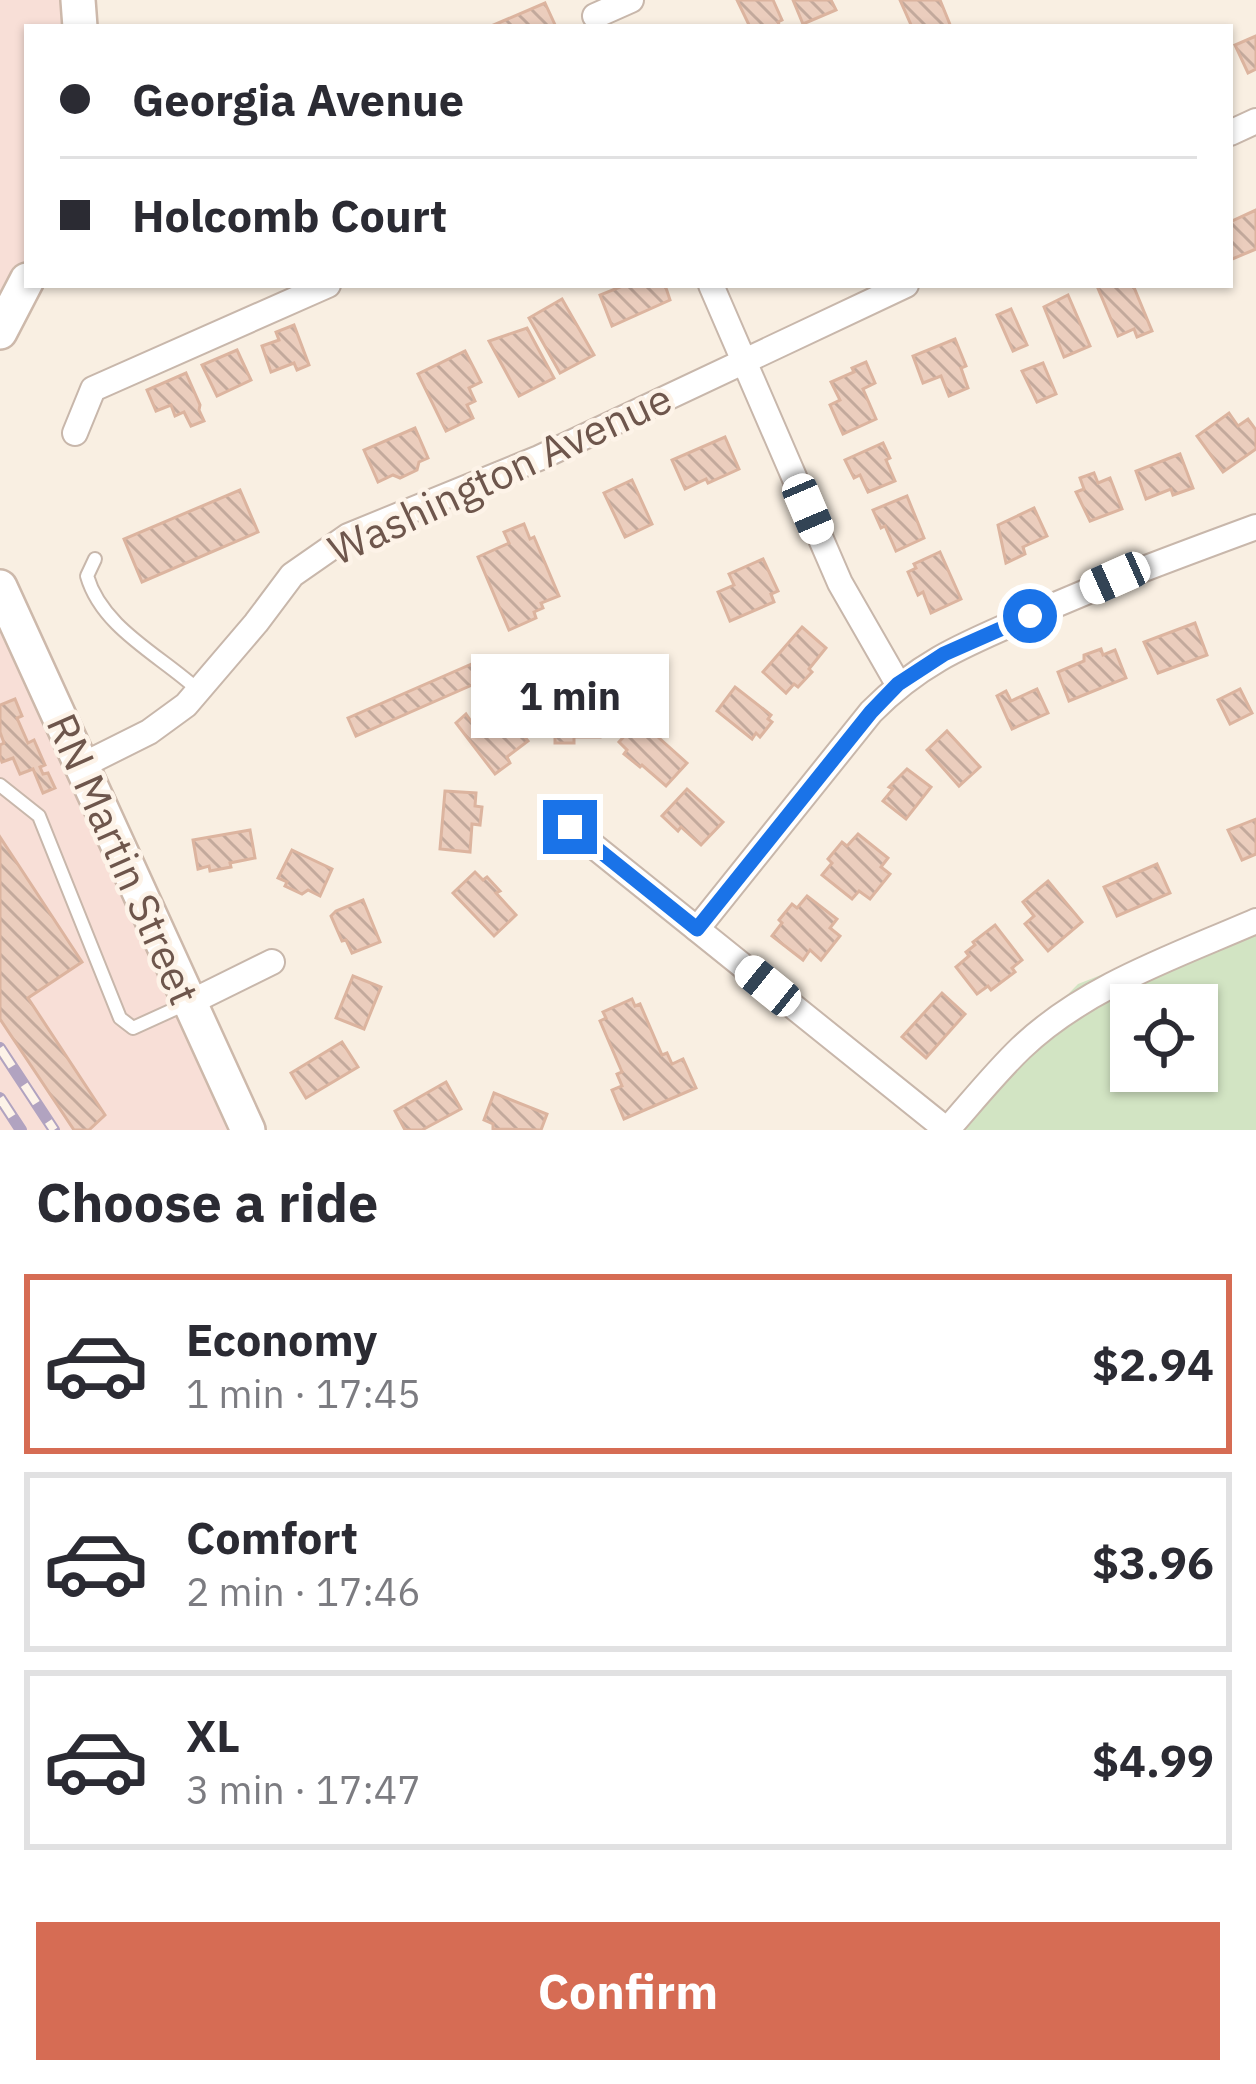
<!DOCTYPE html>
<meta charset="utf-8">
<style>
body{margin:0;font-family:"IBM Plex Sans",sans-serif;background:#f2f2f3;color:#2b2b33;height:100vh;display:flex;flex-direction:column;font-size:45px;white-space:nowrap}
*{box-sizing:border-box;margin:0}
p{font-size:39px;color:#7c7c81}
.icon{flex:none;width:66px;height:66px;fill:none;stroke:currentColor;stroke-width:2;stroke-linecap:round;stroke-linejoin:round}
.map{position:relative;height:1130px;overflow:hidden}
.drawer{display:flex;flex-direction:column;background:#fff;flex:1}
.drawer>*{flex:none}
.hud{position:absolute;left:24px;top:24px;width:1209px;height:264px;border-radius:0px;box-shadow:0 3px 9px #0004;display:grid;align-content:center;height:264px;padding:0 36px;background:#fff}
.tools{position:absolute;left:1110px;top:984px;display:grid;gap:24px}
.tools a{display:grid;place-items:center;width:108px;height:108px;border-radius:0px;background:#fff;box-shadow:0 3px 9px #0004;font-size:60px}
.end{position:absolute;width:54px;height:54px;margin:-27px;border:15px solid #1a73e8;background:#fff;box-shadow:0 0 0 6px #fff}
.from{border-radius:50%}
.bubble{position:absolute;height:84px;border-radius:0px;background:#fff;box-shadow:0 3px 9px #0004;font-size:39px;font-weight:700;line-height:84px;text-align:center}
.car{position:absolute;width:36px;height:72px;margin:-36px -18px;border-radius:15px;box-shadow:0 0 9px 3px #0007;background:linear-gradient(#fff 24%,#345 0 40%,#fff 0 76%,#345 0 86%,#fff 0)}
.hud b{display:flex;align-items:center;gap:42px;height:114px;font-size:45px}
.hud b+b{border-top:3px solid #e1e1e2}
.hud i{width:30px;height:30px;background:#2b2b33}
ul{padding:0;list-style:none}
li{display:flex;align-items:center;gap:36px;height:180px;margin:0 24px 18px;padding:0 12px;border:6px solid #e1e1e2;border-radius:0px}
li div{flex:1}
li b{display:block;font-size:45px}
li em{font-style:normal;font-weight:700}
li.on{border-color:#d66c54}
li>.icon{width:108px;height:108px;stroke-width:1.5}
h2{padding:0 36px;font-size:54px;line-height:144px}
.cta{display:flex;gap:24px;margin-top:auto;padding:24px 36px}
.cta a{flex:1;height:138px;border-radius:0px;background:#d66c54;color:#fff;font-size:48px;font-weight:700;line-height:138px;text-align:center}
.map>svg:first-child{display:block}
.commercial{fill:#f8dfd7}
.park{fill:#d2e4c3;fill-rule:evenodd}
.building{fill:url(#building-back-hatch);stroke:#dcb49f;stroke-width:3}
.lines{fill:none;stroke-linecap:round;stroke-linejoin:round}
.lane-casing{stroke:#c8b7ab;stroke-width:16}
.street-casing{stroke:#c8b7ab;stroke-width:28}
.secondary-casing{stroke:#cdb9ab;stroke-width:38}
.lane{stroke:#fff;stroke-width:12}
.street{stroke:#fff;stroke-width:24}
.secondary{stroke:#fff;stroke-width:33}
.rail-casing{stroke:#b1a3c0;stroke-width:12}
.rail{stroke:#fdf3e8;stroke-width:8;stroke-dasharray:22;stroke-linecap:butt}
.route{stroke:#1a73e8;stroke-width:15}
.labels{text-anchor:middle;stroke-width:9;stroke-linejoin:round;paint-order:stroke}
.street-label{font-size:42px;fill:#6e564c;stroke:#fdf3e8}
</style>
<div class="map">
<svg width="1256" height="1130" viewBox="0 0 1256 1130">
<defs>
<pattern id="building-back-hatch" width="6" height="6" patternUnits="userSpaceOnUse" patternTransform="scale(3)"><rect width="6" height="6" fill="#ebcdbd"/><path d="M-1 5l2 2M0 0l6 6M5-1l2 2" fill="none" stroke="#c3a99c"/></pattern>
</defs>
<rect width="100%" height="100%" fill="#f9efe2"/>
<!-- commercial -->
<g class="commercial">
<polygon points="0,0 73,0 78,27 27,27 27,277 0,315"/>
<polygon points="0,609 250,1130 0,1130"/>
</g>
<!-- park -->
<path class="park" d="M 1256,914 L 1256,1130 L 935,1130 L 1078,984 ZM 1131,1005 L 1197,1005 L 1197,1071 L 1131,1071 Z"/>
<!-- building -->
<g class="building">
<polygon points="737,0 773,0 782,20 778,22 780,27 750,27"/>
<polygon points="793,0 831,0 836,10 803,24"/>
<polygon points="900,0 940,0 951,27 912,27"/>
<polygon points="545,3 556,27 489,27"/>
<polygon points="1256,36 1256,69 1248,73 1235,45"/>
<polygon points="1256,210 1256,249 1230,260 1230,222"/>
<polygon points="625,285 665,285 670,300 612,326 600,295"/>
<polygon points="1133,285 1152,331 1137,337 1134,329 1118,336 1097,286"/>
<polygon points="1068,295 1090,346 1064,357 1044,307"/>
<polygon points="562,299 594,355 560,373 529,318"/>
<polygon points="1011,309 1027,345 1013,351 997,315"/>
<polygon points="294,325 309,365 297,370 294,363 271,372 262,346 279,340 276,332"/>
<polygon points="527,328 554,378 519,396 489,341"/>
<polygon points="955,339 966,366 961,368 968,388 949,396 941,376 923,383 913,356"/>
<polygon points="237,350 251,380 217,396 202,365"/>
<polygon points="465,351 481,382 469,388 475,401 467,405 473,418 446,431 418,374"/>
<polygon points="866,362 875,383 863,389 876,419 843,434 830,405 840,400 831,382 854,372 852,368"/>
<polygon points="1043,363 1056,394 1037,402 1022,371"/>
<polygon points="186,373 200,405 199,410 204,421 191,426 184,412 175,416 171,405 156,411 147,390"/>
<polygon points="1229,413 1238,426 1248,419 1256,430 1256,449 1223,472 1197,436"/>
<polygon points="415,428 428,458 419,462 417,470 400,478 393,475 378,482 364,450"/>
<polygon points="725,437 739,469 708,483 706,479 685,489 672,460"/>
<polygon points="883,443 890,458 886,460 895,481 868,492 860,475 854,478 845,460"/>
<polygon points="1180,454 1193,488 1173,495 1171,489 1146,499 1136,471"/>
<polygon points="1094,473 1098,483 1110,478 1122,509 1090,521 1076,492 1084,489 1080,478"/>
<polygon points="632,480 652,524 625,537 604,493"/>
<polygon points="240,490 258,532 142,582 124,539"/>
<polygon points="907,496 924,538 896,551 885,526 881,528 873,510"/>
<polygon points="1034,508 1047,536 1023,547 1025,554 1006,563 998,525"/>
<polygon points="524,524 530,539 534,537 559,596 541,603 543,608 534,612 536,618 509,630 478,557 509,543 504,532"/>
<polygon points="940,552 961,599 931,613 923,592 918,595 908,572 916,568 914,564"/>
<polygon points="763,559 778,591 771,594 774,602 730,621 718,592 734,585 729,574"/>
<polygon points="1195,623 1207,655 1158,673 1144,642"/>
<polygon points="802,627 826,648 809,669 812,672 798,687 794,684 786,693 763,672"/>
<polygon points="1101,649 1103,655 1115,650 1126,678 1069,701 1058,672 1084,661 1084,655"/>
<polygon points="474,663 481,681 356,736 348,718"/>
<polygon points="735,687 771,715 768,719 772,722 760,737 756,733 752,739 717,711"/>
<polygon points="1037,689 1048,713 1012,729 997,696 1006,691 1011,701"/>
<polygon points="1240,689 1252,713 1230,724 1218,700"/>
<polygon points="15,699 22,716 17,718 28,743 34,740 45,765 40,767 43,774 48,773 55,788 43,793 33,769 20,774 13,758 2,762 0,757 0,745 4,743 0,732 0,705"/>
<polygon points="555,705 600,706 600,737 574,737 574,743 555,743"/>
<polygon points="466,714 473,724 483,720 489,727 483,731 486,736 509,717 528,741 507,757 510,763 495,774 456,723"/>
<polygon points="639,720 687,763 666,786 642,765 640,767 624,754 627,750 619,742"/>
<polygon points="947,731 980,767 959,786 927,750"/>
<polygon points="907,769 931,787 906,819 883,801 893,789 889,787"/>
<polygon points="687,789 723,822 701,845 681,827 678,831 662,816"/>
<polygon points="445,791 476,793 475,806 482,807 480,825 472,824 470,852 440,849"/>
<polygon points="1256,819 1256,854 1242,860 1228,830"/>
<polygon points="250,830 255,858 230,863 231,867 210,871 209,866 198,869 193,840"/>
<polygon points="858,834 888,858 881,867 890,874 870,899 859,891 852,899 822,875 832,863 828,859 842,842 847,846"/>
<polygon points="0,837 82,962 28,998 105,1115 89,1130 74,1130 0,1019"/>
<polygon points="292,850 332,869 320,896 308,890 302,894 285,886 287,882 278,878"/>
<polygon points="1157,864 1170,893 1117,916 1104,887"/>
<polygon points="475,872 483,880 487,877 500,891 496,893 516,915 494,936 453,893"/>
<polygon points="1048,881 1082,922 1048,951 1025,924 1034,916 1023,902"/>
<polygon points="807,896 837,919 830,928 840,936 821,960 810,950 803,960 772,936 782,923 779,920 792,904 797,908"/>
<polygon points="363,900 380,942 352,953 346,940 342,941 331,916 336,911"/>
<polygon points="995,925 1022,960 1012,968 1015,972 991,990 988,986 977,994 956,967 969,956 966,952 975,945 973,942"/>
<polygon points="353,976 381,987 364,1029 336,1018"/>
<polygon points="942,993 965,1014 926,1058 902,1037"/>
<polygon points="632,999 635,1006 640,1004 662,1055 667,1053 672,1064 683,1059 696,1088 624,1119 612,1090 622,1086 617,1074 622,1072 600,1021 606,1018 603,1012"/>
<polygon points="342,1042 358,1067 306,1098 291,1073"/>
<polygon points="446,1082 461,1109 422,1130 405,1130 395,1111"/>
<polygon points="494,1093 547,1114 541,1130 493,1129 493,1124 484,1120"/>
</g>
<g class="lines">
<defs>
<g id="lane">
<path d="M 95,559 L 87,576 C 102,628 160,655 198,690"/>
<polyline points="0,785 39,816 120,1018 133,1028 188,1003"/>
</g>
<g id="street">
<polyline points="595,16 631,0"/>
<polyline points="1230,133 1256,121"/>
<polyline points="711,285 840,583 898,684"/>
<polyline points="75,433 93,389 328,285"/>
<polyline points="81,766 149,732 186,705 256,623 292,575 348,536 539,458 906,285"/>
<polyline points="570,827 947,1130"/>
<path d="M 697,929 L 871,712 C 921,661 966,644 1030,616 C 1104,583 1180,555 1256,527"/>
<polyline points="189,1003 272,962"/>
<path d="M 947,1130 C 971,1103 995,1073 1021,1048 C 1086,986 1176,956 1256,921"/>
</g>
<g id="secondary">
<polyline points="78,0 80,27"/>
<polyline points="0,332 27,280"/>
<polyline points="0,587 248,1130"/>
</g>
</defs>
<!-- lane casing -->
<use href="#lane" class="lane-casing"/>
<!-- street casing -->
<use href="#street" class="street-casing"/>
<!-- secondary casing -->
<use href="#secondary" class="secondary-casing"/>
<!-- lane -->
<use href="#lane" class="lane"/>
<!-- street -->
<use href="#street" class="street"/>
<!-- secondary -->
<use href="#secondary" class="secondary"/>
<defs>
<g id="rail">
<polyline points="0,1048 54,1130"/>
<polyline points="0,1098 21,1130"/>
</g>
</defs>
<!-- rail casing -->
<use href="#rail" class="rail-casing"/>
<!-- rail -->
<use href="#rail" class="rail"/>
</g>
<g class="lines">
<!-- route -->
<polyline class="route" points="570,827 697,929 871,712 898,684 944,654 1030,616"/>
</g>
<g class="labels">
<!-- street labels -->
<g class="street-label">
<text transform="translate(500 474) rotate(-25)" y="15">Washington Avenue</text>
<text transform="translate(123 859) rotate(66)" y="15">RN Martin Street</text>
</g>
</g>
</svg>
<div class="tools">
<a><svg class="icon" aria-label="locate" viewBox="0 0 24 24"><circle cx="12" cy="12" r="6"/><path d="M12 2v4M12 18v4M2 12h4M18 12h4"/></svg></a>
</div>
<i class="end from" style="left:1030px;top:616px"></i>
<i class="end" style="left:570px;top:827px"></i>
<div class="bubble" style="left:471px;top:654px;width:198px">1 min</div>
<i class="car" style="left:808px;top:509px;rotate:157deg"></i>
<i class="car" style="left:1115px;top:578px;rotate:246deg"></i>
<i class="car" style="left:768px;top:986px;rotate:309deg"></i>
<div class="hud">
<b><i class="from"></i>Georgia Avenue</b>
<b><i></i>Holcomb Court</b>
</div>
</div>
<section class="drawer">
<h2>Choose a ride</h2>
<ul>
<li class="on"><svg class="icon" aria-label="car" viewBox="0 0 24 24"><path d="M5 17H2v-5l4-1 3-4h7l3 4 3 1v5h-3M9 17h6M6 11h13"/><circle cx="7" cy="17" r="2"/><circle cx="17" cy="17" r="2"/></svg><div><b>Economy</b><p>1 min · 17:45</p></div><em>$2.94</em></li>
<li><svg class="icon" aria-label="car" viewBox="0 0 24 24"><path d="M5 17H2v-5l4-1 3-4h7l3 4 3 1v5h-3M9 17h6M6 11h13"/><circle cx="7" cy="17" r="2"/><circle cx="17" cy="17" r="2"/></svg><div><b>Comfort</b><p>2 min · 17:46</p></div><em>$3.96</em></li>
<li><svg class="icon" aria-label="car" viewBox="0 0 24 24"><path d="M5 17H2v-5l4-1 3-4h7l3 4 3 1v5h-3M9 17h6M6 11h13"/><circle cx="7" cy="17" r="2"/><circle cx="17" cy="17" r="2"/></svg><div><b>XL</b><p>3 min · 17:47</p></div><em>$4.99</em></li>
</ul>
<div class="cta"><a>Confirm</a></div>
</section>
